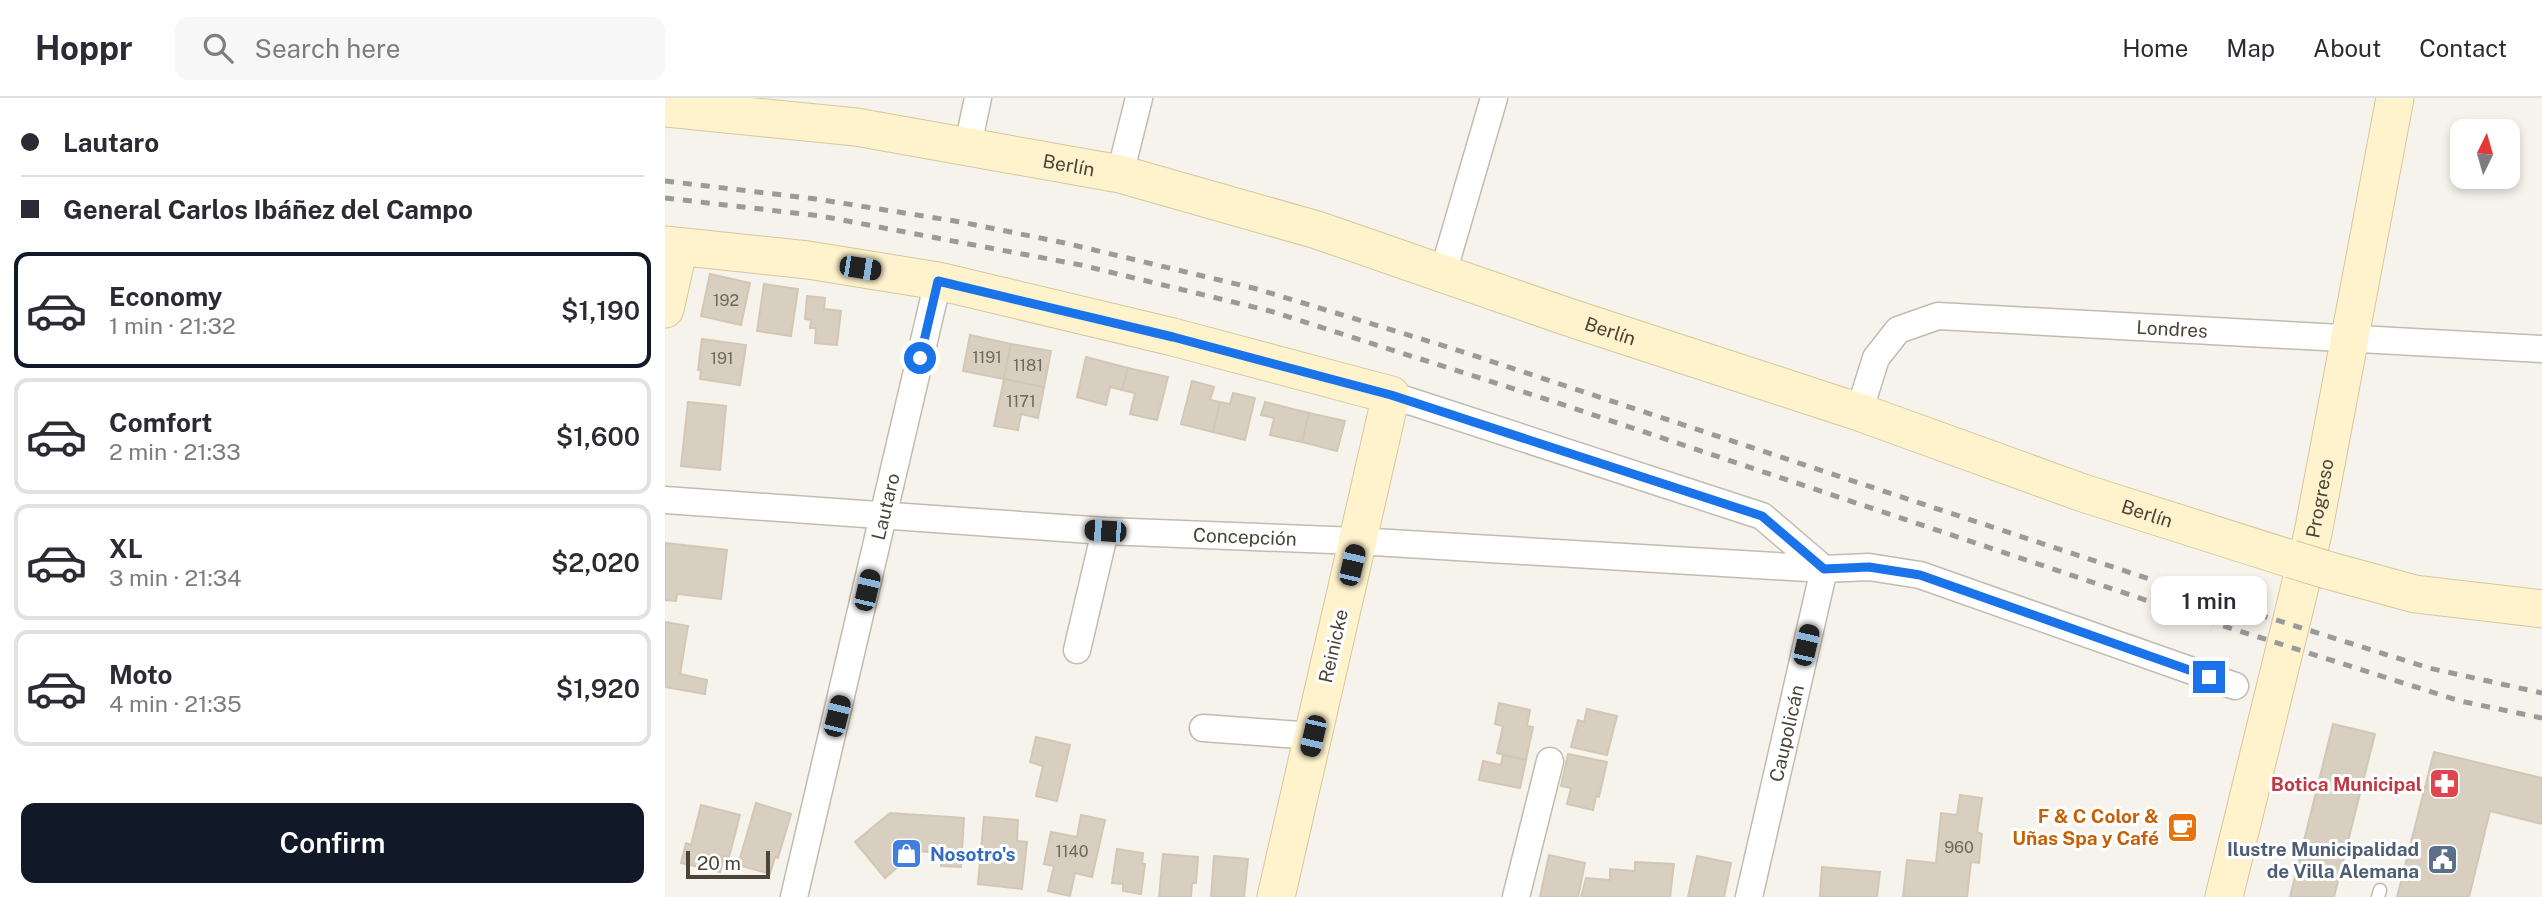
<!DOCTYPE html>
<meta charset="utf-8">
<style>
body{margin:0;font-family:"Public Sans",sans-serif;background:#f7f7f7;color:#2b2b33;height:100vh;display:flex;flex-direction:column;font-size:26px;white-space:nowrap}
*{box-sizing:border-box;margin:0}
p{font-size:23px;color:#7c7c81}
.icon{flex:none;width:38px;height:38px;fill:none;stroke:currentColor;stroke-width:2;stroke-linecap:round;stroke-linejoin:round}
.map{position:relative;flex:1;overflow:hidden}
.panel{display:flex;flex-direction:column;background:#fff;width:665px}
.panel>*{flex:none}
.hud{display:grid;align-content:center;height:154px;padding:0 21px;background:#fff}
.needle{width:46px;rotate:5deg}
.buttons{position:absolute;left:1785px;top:21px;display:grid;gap:14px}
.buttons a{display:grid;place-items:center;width:70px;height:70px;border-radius:14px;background:#fff;box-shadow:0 4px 10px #0003;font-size:35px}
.scale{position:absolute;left:21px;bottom:18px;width:84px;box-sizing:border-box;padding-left:7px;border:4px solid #4b4439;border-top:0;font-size:19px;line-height:24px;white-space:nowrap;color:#4b4439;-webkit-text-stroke:5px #fff;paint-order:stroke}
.end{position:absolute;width:32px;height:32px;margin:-16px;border:9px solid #1a73e8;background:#fff;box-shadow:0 0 0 4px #fff}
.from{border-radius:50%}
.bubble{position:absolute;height:49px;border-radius:14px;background:#fff;box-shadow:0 4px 10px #0003;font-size:23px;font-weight:600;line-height:49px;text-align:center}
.car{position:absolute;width:21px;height:42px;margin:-21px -10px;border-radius:9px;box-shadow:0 0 5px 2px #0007;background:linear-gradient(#222 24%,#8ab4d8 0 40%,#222 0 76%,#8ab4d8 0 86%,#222 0)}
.hud b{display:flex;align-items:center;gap:24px;height:66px;font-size:26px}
.hud b+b{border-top:2px solid #e1e1e2}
.hud i{width:18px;height:18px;background:#2b2b33}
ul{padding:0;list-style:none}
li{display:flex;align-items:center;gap:21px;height:116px;margin:0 14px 10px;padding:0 7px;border:4px solid #e1e1e2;border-radius:14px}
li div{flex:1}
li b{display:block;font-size:26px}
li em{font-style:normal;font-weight:600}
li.on{border-color:#111827}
li>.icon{width:63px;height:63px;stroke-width:1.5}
.button{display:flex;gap:14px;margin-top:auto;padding:14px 21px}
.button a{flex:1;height:80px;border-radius:14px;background:#111827;color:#fff;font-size:28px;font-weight:600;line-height:80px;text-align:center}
header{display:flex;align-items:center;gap:42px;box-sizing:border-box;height:98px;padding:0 35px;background:#fff;border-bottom:2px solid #e1e1e2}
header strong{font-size:33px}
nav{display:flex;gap:38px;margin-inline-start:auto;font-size:24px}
.search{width:490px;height:63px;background:#f7f7f7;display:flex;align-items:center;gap:18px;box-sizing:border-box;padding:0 24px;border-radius:14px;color:#7c7c81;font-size:26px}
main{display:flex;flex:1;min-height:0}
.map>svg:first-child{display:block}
.building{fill:#d8cfc1;stroke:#d3c7b4;stroke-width:2}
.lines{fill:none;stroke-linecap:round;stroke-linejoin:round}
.lane-casing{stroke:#c2bbae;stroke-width:15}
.street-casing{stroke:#c2bbae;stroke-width:29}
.secondary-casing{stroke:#d6c79b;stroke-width:39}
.lane{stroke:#fff;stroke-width:12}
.street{stroke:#fff;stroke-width:26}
.secondary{stroke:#fff3cd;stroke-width:37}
.rail{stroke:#9a9a9a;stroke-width:5;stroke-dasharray:9 9;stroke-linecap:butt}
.secondary-bridge-casing{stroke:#d6c79b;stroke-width:39;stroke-linecap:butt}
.secondary-bridge{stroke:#fff3cd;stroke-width:37}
.route{stroke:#1a73e8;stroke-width:9}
.labels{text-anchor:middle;stroke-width:6;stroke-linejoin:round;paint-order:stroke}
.number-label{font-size:16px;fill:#6e675b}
.street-label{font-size:19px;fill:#4b4439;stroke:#fff}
.health-label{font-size:19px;font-weight:bold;fill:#be3a42;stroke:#fff;text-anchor:end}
.food-label{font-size:19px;font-weight:bold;fill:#c56008;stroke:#fff;text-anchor:end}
.service-label{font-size:19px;font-weight:bold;fill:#4e5e75;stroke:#fff;text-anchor:end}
.shop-label{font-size:19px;font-weight:bold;fill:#366cbe;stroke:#fff;text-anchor:start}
</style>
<header>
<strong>Hoppr</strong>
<div class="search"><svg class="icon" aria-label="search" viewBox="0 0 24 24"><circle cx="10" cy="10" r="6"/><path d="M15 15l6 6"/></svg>Search here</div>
<nav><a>Home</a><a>Map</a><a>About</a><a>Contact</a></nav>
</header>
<main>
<section class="panel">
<div class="hud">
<b><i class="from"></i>Lautaro</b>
<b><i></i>General Carlos Ibáñez del Campo</b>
</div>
<ul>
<li class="on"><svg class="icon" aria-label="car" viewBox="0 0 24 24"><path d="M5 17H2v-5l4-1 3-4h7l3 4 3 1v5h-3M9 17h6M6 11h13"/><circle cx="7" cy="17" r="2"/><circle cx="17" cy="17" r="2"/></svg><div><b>Economy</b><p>1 min · 21:32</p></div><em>$1,190</em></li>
<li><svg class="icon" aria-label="car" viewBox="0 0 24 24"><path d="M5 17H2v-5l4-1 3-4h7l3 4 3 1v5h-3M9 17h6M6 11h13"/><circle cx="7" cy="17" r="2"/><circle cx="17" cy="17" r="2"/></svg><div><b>Comfort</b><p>2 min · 21:33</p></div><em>$1,600</em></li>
<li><svg class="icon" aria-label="car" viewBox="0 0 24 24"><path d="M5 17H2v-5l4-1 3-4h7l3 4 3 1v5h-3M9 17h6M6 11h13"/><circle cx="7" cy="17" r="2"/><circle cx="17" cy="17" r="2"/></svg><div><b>XL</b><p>3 min · 21:34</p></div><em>$2,020</em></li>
<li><svg class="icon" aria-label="car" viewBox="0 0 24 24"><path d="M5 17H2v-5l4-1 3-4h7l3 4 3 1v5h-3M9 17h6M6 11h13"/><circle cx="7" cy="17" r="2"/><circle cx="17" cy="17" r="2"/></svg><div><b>Moto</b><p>4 min · 21:35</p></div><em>$1,920</em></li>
</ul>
<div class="button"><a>Confirm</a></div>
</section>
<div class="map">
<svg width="1877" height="799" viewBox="0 0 1877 799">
<rect width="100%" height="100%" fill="#f6f3ec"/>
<!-- building -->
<g class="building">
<polygon points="45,176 85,185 76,227 36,218"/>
<polygon points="99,186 133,191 126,238 92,233"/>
<polygon points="142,198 160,200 159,211 176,213 172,247 150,245 151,230 145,230 146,222 140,221"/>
<polygon points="305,237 346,246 339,281 298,273"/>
<polygon points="37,241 81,247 75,287 35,281 36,272 33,272"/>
<polygon points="346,246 386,253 379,289 339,281"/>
<polygon points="421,259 463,270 457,292 445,289 441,307 412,299"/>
<polygon points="463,270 503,279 492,322 465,316 470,295 457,292"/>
<polygon points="339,281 379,289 373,320 356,316 353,332 329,328"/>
<polygon points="527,283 549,289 545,302 555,304 548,334 516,326"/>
<polygon points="568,295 590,300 580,342 548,334 555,304 565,306"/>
<polygon points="23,304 61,308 55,372 16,368"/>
<polygon points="600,304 644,315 637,344 605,337 609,320 596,317"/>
<polygon points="644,315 680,323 672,353 637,344"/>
<polygon points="0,445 62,452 56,501 12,496 11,503 0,502"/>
<polygon points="0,524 23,528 15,576 42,582 40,596 0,589"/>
<polygon points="834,605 865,612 862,628 868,629 861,662 832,655 838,628 830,626"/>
<polygon points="922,611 952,618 942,657 906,649 913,622 919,624"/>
<polygon points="1668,626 1710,636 1669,799 1625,799"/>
<polygon points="371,639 405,647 392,703 371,698 378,668 365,664"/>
<polygon points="1769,654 1877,680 1877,726 1825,713 1804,799 1732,799"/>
<polygon points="903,656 942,664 934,699 931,698 928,712 902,706 906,690 896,688"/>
<polygon points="838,657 861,662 855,690 814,682 818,663 836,667"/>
<polygon points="1295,697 1317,700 1312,734 1317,736 1314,765 1306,764 1302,799 1238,799 1242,762 1271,765 1276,715 1292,717"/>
<polygon points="91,705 126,716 113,760 110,759 105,776 73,767"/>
<polygon points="36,707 75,717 64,759 59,758 55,774 16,765 21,745 26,747"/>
<polygon points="225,715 299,720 296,769 276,768 277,755 251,753 220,780 190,744"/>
<polygon points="416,717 440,722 427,779 410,775 405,798 383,793 389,768 379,766 386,734 412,739"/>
<polygon points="319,719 353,722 352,743 362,744 357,791 313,786"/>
<polygon points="452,751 478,755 477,766 480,766 476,796 458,793 458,786 447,785"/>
<polygon points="498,756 533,759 531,785 527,785 526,799 494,799"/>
<polygon points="884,757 920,765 913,799 875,799"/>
<polygon points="549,758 583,761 579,799 546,799"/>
<polygon points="1032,758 1066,765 1059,799 1023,799"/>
<polygon points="970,764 1009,766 1005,799 916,799 921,780 945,782 945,771 970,773"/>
<polygon points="1157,769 1215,774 1212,799 1155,799"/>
</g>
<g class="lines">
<defs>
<polyline id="lane" points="1713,799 1715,792"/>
<g id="street">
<polyline points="303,47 313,0"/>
<polyline points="455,76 474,0"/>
<polyline points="778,175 829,0"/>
<polyline points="726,297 1097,418 1159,471"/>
<path id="s1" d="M 1194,314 L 1211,260 L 1233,232 L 1273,218 L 1877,251"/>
<path id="s2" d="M 0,402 L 440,433 L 692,443 L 1159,471 L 1204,469 L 1255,477 L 1570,588"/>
<polyline points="412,552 440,433"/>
<polyline points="538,630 648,638"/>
<path id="s3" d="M 129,799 L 273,183"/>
<polyline points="851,799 885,663"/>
<path id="s4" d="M 1084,799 L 1159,471"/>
</g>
<g id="secondary">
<path id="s5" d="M 0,10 L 191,29 L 455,76 L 652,132 L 903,219 L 1194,314 L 1418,395 L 1626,461"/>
<polyline points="0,147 143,162 273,183 508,239 726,297 611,799"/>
<polyline points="0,211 14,149"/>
<polyline points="1662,472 1750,496 1877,511"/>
<path id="s6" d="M 1559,799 L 1648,435 L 1730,0"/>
</g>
</defs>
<!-- lane casing -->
<use href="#lane" class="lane-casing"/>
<!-- street casing -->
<use href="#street" class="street-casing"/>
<!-- secondary casing -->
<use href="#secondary" class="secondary-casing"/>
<!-- lane -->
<use href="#lane" class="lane"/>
<!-- street -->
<use href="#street" class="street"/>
<!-- secondary -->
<use href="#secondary" class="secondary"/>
<!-- rail -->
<g class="rail">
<polyline points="0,83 151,101 296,124 400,145 592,191 786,250 1554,504 1764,570 1877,595"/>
<polyline points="0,100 156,118 293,144 416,167 605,213 887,303 1546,524 1795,603 1877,620"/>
</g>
<defs>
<polyline id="secondary-bridge" points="1626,461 1662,472"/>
</defs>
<!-- secondary-bridge casing -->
<use href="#secondary-bridge" class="secondary-bridge-casing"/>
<!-- secondary-bridge -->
<use href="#secondary-bridge" class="secondary-bridge"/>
</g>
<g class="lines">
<!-- route -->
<polyline class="route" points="255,260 273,183 508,239 726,297 1097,418 1159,471 1204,469 1255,477 1544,579"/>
</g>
<!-- icons -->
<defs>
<symbol id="pharmacy-square" viewBox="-11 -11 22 22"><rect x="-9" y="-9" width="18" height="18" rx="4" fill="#e0444e" stroke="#fff"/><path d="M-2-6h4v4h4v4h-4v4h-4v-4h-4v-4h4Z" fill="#fff"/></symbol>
<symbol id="cafe-square" viewBox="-11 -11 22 22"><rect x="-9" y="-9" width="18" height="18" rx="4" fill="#e8710a" stroke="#fff"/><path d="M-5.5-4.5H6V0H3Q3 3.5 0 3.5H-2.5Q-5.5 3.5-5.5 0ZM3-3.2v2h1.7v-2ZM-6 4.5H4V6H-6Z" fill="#fff"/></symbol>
<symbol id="shop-square" viewBox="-11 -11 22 22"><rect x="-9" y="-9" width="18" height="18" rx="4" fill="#3f7fe0" stroke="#fff"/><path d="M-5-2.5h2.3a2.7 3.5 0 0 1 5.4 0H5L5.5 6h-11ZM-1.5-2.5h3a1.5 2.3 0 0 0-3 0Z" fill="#fff"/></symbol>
<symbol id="civic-square" viewBox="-11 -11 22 22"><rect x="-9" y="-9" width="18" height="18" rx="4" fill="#5c6f8a" stroke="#fff"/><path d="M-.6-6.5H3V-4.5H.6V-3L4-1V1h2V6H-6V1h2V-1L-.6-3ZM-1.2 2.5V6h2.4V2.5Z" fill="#fff"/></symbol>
</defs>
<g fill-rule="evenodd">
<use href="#pharmacy-square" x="1762" y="668" width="35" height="35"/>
<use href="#cafe-square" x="1500" y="712" width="35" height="35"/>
<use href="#shop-square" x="224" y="738" width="35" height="35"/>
<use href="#civic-square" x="1760" y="744" width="35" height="35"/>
</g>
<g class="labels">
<!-- number labels -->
<g class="number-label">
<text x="61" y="208">192</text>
<text x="322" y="265">1191</text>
<text x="57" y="266">191</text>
<text x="363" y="273">1181</text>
<text x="356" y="309">1171</text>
<text x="1294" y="755">960</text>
<text x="407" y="759">1140</text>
</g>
<!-- street labels -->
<g class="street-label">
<text dy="7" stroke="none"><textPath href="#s5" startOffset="408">Berlín</textPath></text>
<text dy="7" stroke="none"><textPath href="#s1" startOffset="369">Londres</textPath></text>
<text dy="7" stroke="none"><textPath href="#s5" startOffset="975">Berlín</textPath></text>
<text dy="7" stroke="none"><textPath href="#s6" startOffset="410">Progreso</textPath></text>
<text dy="7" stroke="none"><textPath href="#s3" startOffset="401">Lautaro</textPath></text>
<text dy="7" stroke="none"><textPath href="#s5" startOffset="1542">Berlín</textPath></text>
<text dy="7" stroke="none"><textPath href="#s2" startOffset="581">Concepción</textPath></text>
<text transform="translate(668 548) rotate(-77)" y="7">Reinicke</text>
<text dy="7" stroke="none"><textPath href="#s4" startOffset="168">Caupolicán</textPath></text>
</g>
<!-- health labels -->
<g class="health-label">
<text x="1757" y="693">Botica Municipal</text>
</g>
<!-- food labels -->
<g class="food-label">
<text x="1494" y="725">F &amp; C Color &amp;<tspan x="1494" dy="22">Uñas Spa y Café</tspan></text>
</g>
<!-- service labels -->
<g class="service-label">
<text x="1754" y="758">Ilustre Municipalidad<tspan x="1754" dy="22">de Villa Alemana</tspan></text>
</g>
<!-- shop labels -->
<g class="shop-label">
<text x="265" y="763">Nosotro's</text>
</g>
</g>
</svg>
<div class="buttons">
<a><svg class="needle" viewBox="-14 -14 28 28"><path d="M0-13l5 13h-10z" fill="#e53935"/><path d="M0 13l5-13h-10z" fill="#7c7c81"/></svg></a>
</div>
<div class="scale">20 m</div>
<i class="end from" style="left:255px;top:260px"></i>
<i class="end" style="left:1544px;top:579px"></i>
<div class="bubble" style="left:1486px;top:478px;width:116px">1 min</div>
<i class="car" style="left:195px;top:170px;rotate:99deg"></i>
<i class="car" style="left:440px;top:433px;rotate:274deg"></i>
<i class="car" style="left:687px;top:467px;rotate:13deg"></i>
<i class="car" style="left:202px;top:492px;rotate:13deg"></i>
<i class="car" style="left:1141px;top:547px;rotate:13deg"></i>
<i class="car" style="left:172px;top:618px;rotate:14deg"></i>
<i class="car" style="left:648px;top:638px;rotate:193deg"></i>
</div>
</main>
